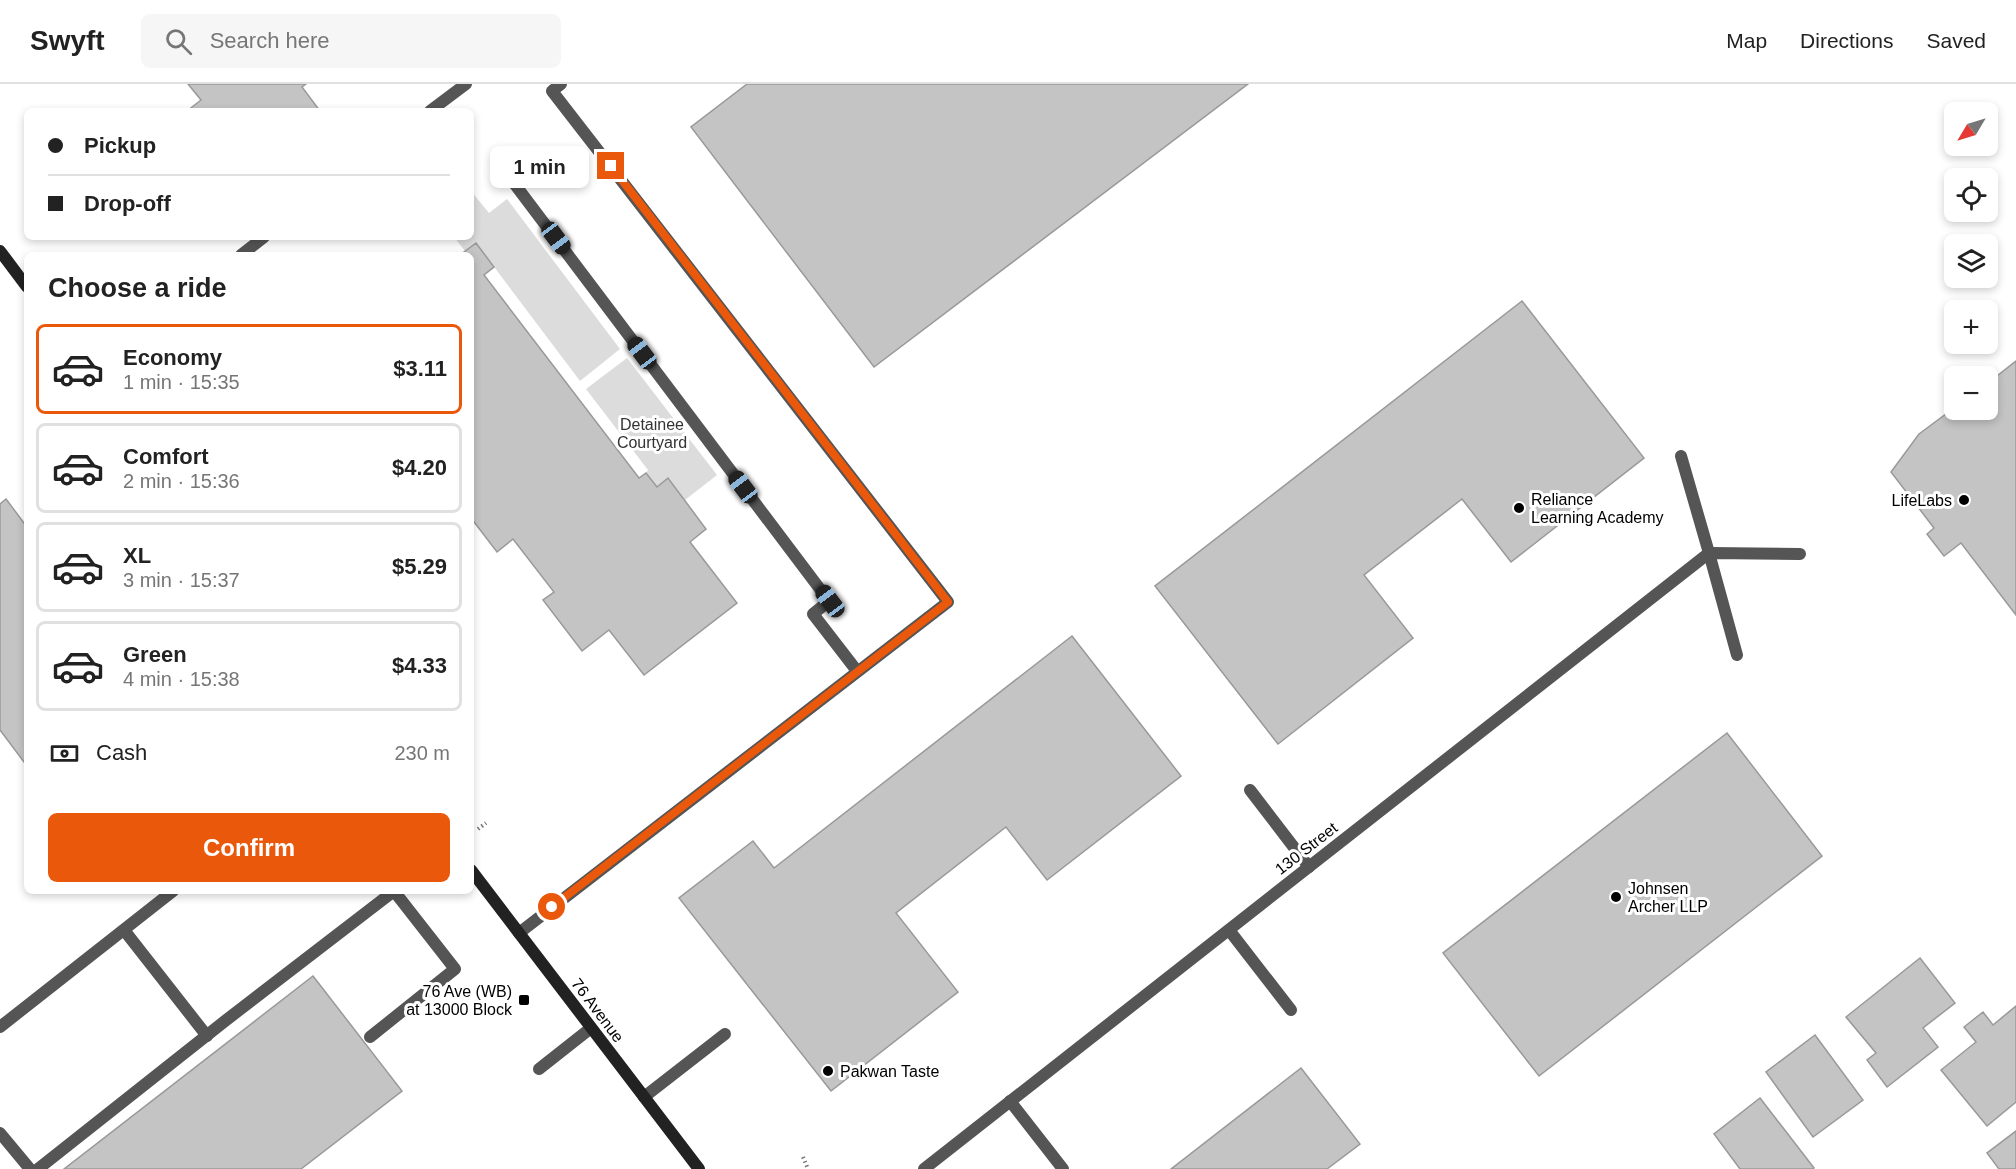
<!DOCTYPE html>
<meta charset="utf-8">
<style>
body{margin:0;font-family:Arial,sans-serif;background:#f6f6f6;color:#222;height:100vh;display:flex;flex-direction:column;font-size:22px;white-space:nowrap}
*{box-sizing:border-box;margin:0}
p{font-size:20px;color:#767676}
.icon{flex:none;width:33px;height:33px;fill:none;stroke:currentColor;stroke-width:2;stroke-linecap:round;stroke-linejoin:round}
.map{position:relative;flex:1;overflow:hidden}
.drawer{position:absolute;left:24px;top:168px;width:450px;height:642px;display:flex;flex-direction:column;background:#fff;border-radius:9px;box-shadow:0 3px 9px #0003}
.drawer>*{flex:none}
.hud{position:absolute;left:24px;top:24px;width:450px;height:132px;border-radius:9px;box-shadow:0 3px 9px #0003;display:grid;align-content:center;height:132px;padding:0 24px;background:#fff}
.needle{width:39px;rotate:232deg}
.controls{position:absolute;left:1944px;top:18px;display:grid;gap:12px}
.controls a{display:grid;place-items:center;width:54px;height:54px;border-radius:9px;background:#fff;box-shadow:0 3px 9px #0003;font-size:30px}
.end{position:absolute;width:27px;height:27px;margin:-14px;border:8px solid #ea580c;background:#fff;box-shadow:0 0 0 3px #fff}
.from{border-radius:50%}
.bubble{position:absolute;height:42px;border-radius:9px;background:#fff;box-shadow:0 3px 9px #0003;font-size:20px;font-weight:700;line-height:42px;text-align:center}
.car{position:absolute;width:18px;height:36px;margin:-18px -9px;border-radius:8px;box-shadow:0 0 4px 2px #0007;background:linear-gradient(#222 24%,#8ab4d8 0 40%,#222 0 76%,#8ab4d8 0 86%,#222 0)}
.hud b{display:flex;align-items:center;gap:21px;height:57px;font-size:22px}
.hud b+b{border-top:2px solid #e0e0e0}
.hud i{width:15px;height:15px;background:#222}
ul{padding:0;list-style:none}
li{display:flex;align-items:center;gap:18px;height:90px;margin:0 12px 9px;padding:0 12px;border:3px solid #e0e0e0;border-radius:9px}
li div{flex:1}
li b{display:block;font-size:22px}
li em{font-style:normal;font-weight:700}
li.on{border-color:#ea580c}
li>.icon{width:54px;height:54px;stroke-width:1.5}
h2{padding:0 24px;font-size:27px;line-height:72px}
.pay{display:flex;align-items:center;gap:15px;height:66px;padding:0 24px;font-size:22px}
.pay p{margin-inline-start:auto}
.action{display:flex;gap:12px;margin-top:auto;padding:12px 24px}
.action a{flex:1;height:69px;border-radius:9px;background:#ea580c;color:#fff;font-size:24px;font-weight:700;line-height:69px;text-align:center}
header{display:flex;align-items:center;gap:36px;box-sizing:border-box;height:84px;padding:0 30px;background:#fff;border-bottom:2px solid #e0e0e0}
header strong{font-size:28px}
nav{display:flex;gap:33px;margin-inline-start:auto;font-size:21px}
.search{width:420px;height:54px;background:#f6f6f6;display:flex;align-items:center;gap:15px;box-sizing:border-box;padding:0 21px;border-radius:9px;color:#767676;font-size:22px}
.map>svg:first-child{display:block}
.green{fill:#dcdcdc}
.building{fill:#c4c4c4;stroke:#999;stroke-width:1.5}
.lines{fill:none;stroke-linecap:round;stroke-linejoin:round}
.path{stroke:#777;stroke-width:4;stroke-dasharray:1.5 3;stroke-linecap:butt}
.service{stroke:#555;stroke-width:12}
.minor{stroke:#555;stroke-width:12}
.secondary{stroke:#222;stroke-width:12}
.route{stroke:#ea580c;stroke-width:8}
.poi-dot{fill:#000;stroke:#fff;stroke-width:2}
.labels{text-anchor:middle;stroke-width:6;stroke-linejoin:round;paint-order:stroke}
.park-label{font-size:16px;fill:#333;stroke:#fff}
.poi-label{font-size:16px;fill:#000;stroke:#fff;text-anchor:start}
.street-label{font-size:16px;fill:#000;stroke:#fff}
</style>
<header>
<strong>Swyft</strong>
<div class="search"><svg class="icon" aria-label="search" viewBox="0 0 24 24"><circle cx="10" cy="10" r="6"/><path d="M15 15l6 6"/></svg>Search here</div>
<nav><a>Map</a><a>Directions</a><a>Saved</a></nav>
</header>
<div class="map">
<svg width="2016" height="1085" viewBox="0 0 2016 1085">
<rect width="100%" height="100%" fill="#fff"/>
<!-- green -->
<g class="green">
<polygon points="471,107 489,129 507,115 620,265 580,297 476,159 465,167 454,153 471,153"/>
<polygon points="627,274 717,391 685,416 668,394 657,403 646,389 648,386 586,305"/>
</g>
<!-- building -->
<g class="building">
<polygon points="188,0 306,0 302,3 320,27 187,27 201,16"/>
<polygon points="747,0 1248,0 874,283 691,43"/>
<polygon points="476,159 494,183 484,191 639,394 646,389 657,403 668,394 706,445 690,458 737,519 644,591 609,546 582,567 543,516 554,508 513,455 497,468 471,434 471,171 460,171"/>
<polygon points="1522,217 1644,374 1511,478 1462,415 1364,491 1413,554 1278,660 1155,502"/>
<polygon points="2016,277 2016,531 1961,459 1944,472 1927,450 1934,444 1891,388 1919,350 1954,324 1954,326 1988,326 1988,299"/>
<polygon points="6,415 27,443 27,682 0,646 0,420"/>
<polygon points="1072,552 1181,692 1047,796 1006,743 896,829 958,908 831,1007 679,814 753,757 774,784"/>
<polygon points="1727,649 1822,772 1539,992 1443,869"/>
<polygon points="1920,874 1955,919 1923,944 1938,963 1887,1003 1867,976 1876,969 1846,933"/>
<polygon points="313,892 402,1007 301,1085 64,1085"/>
<polygon points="2016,922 2016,1018 1987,1042 1941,986 1976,958 1964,943 1983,928 1993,941"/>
<polygon points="1815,951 1863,1016 1813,1053 1766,988"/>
<polygon points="1301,984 1360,1060 1327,1085 1171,1085"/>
<polygon points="1760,1014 1814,1084 1813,1085 1740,1085 1714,1050"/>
<polygon points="2016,1047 2016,1085 1999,1085 1987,1069"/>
</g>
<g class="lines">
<!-- path -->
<g class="path">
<polyline points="478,745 486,739"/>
<polyline points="803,1073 808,1085"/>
</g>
<!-- service -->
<g class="service">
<polyline points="430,27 466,0"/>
<polyline points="498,78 829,517 813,530 857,587"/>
<polyline points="241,171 264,153"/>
<polyline points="1681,372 1709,469"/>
<polyline points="1737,571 1709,469 1800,470"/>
<polyline points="1250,706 1309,783"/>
<polyline points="124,846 207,952"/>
<polyline points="1229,846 1291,926"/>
<polyline points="519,849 948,518 552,7 561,0"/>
<polyline points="0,943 173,807"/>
<polyline points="370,953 455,885 394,807"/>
<polyline points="539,985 591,944"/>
<polyline points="644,1013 725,950"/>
<polyline points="1010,1017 1063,1085"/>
<polyline points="0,1049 30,1085"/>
<polyline points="38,1085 225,937 394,807"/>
</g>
<!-- minor -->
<polyline class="minor" points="924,1085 1709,469"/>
<!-- secondary -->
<g class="secondary">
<polyline points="0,167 27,203"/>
<polyline points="471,786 699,1085"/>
</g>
</g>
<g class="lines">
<!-- route -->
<polyline class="route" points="552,823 948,518 611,82"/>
</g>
<!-- markers -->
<g class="poi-dot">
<circle cx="1964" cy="416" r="6"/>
<circle cx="1519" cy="424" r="6"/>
<circle cx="1616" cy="813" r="6"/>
<rect x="518" y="910" width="12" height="12" rx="3"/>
<circle cx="828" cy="987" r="6"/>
</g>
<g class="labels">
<!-- park labels -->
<g class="park-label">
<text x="652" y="346">Detainee<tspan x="652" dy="18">Courtyard</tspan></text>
</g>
<!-- poi labels -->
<g class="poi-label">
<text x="1531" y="421">Reliance<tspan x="1531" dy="18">Learning Academy</tspan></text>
<text x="1952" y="422" text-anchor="end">LifeLabs</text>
<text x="1628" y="810">Johnsen<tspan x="1628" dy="18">Archer LLP</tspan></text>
<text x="512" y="913" text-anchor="end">76 Ave (WB)<tspan x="512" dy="18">at 13000 Block</tspan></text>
<text x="840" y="993">Pakwan Taste</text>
</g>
<!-- street labels -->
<g class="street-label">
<text transform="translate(1306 764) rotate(-38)" y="6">130 Street</text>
<text transform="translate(598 926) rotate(53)" y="6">76 Avenue</text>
</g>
</g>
</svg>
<div class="controls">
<a><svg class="needle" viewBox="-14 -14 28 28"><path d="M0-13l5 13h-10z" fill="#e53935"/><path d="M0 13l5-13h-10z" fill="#767676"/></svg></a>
<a><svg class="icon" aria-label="locate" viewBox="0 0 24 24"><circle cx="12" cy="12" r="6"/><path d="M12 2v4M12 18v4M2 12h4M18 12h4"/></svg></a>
<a><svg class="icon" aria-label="layers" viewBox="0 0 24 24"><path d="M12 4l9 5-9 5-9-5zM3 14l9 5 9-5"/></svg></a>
<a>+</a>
<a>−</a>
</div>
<i class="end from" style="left:552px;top:823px"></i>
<i class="end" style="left:611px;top:82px"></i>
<div class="bubble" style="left:490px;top:62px;width:99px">1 min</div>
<i class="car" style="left:556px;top:154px;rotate:143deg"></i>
<i class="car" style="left:642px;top:269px;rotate:323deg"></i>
<i class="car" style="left:743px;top:403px;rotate:323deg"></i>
<i class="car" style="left:830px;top:517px;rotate:323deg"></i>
<div class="hud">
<b><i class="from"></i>Pickup</b>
<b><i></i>Drop-off</b>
</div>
<section class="drawer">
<h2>Choose a ride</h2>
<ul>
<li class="on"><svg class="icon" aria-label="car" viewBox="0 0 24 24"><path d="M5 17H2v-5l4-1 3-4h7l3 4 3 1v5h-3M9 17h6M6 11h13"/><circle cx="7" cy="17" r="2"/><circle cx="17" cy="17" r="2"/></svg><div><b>Economy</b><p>1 min · 15:35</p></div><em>$3.11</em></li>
<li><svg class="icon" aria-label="car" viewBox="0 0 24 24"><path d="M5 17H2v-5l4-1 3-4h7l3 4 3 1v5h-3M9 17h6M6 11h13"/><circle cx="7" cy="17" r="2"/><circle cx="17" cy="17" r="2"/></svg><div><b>Comfort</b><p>2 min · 15:36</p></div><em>$4.20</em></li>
<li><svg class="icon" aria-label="car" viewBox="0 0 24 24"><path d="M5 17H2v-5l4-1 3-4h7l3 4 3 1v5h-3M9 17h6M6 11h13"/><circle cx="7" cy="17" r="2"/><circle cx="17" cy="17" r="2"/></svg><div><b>XL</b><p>3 min · 15:37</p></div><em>$5.29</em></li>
<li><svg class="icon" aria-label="car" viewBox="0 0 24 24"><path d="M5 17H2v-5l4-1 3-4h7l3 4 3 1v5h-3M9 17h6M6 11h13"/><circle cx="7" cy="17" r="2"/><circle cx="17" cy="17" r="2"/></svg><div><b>Green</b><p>4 min · 15:38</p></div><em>$4.33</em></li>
</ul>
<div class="pay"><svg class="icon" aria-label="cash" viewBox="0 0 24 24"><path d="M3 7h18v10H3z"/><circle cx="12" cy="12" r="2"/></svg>Cash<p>230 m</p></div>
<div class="action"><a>Confirm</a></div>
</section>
</div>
